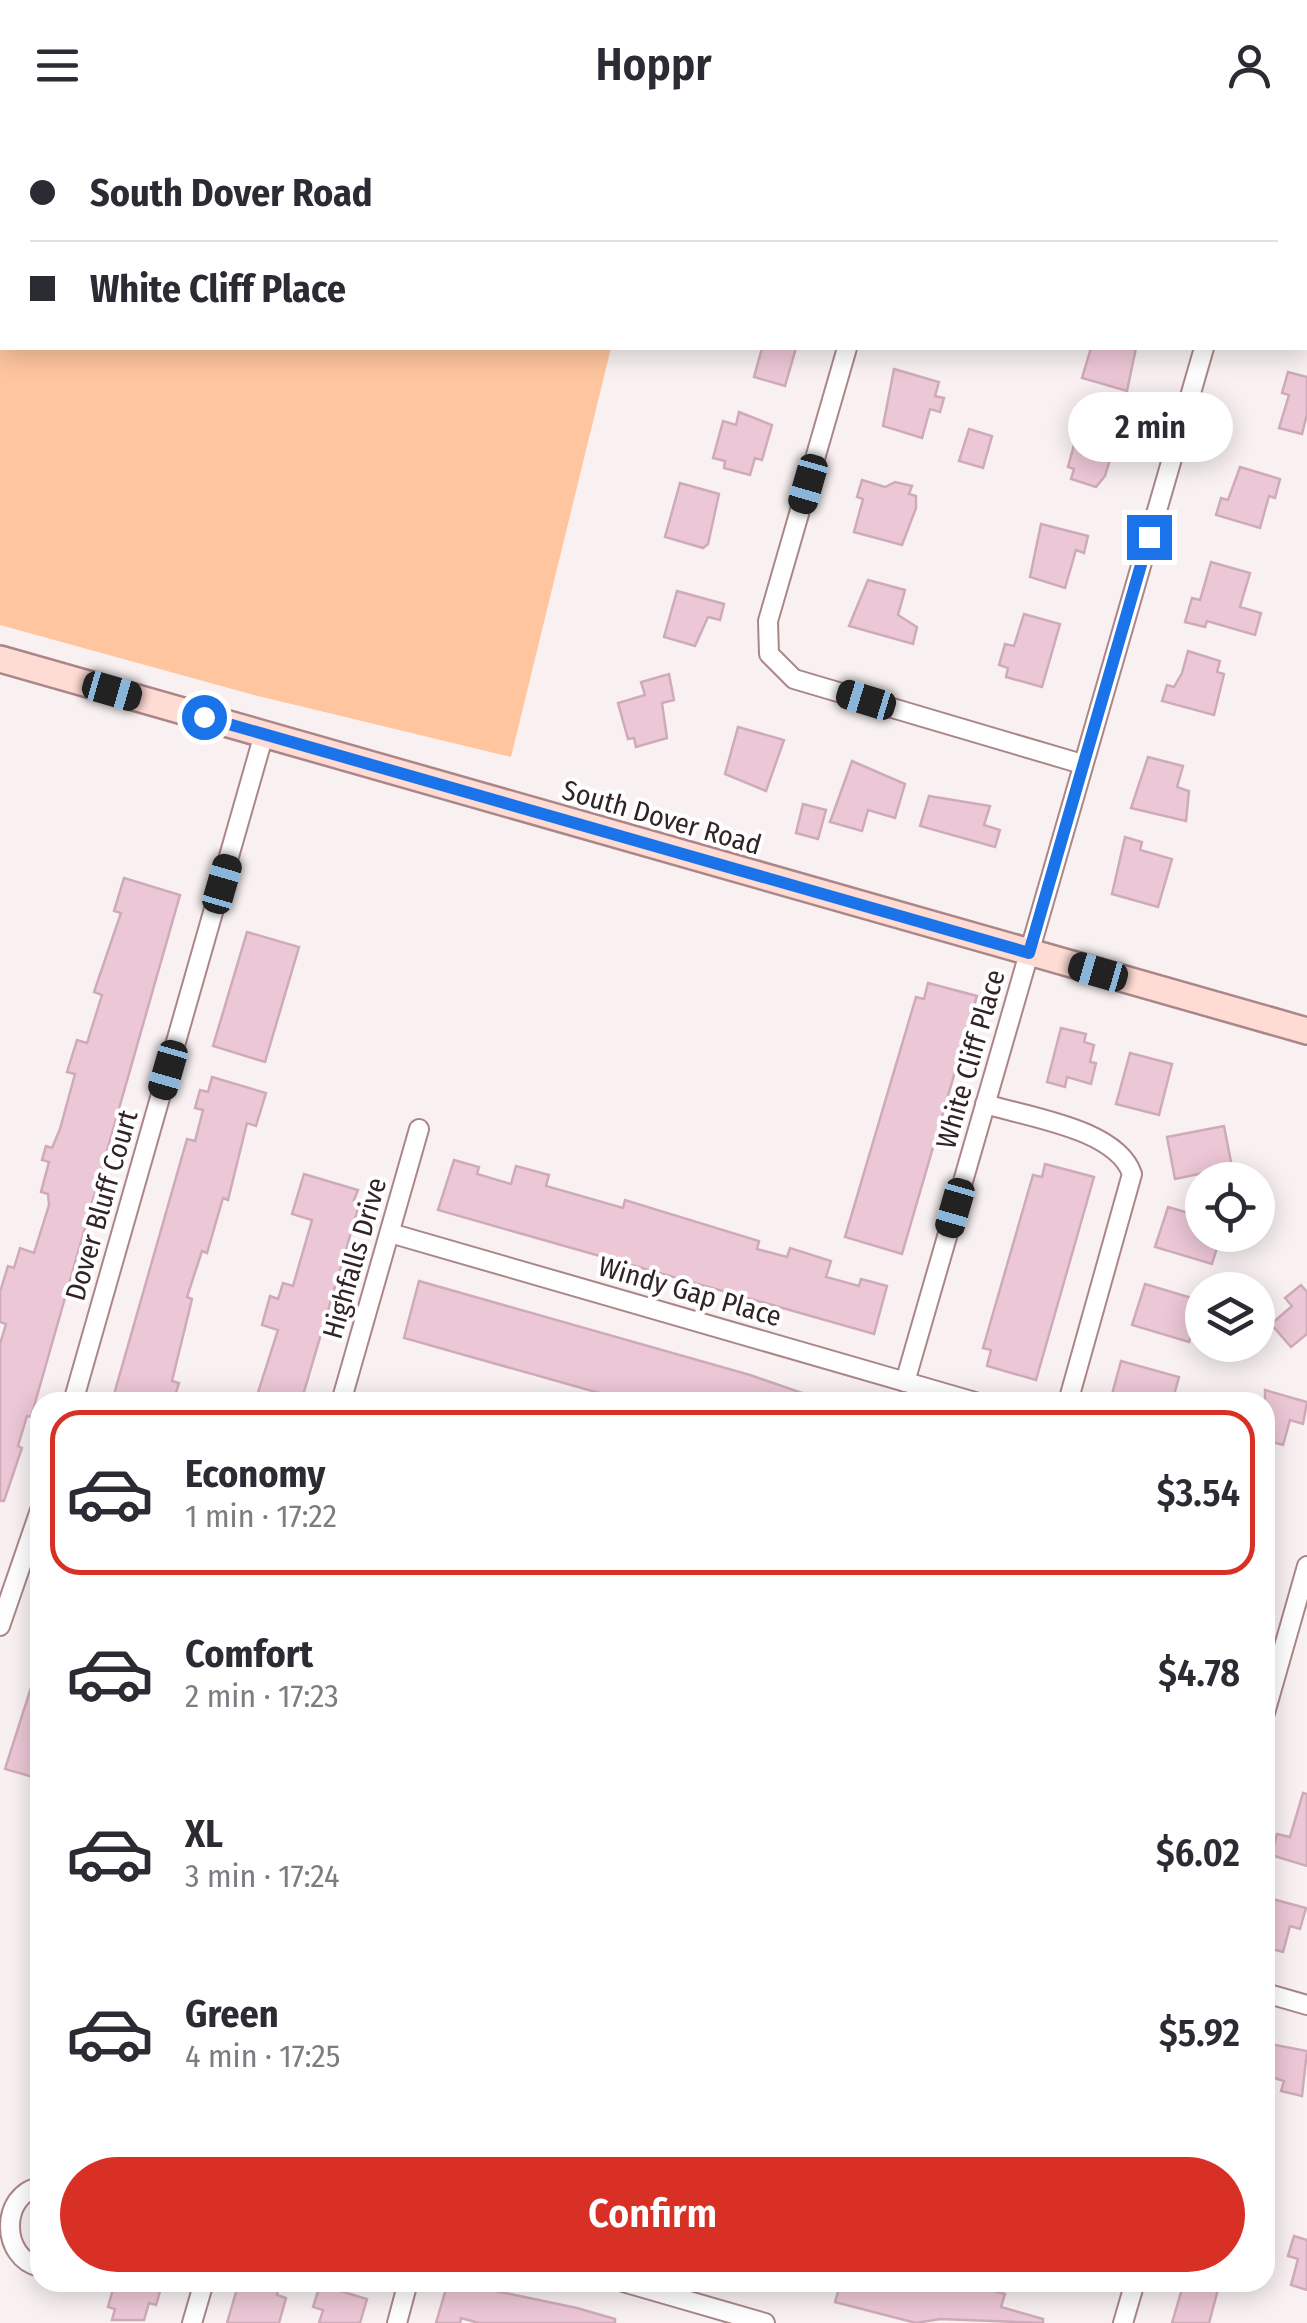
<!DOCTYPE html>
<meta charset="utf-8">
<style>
body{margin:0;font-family:"Fira Sans Condensed",sans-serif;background:#f2f2f3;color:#2b2b33;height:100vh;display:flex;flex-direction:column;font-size:38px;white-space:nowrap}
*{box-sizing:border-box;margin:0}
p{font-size:32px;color:#7c7c81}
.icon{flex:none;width:55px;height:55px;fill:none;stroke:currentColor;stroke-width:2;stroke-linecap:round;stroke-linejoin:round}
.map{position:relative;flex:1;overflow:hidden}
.details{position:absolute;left:30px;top:1262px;width:1245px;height:900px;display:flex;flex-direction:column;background:#fff;border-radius:30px;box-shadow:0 5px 25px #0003}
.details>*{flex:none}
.banner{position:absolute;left:0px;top:0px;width:1308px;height:220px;box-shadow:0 5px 25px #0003;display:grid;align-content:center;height:220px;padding:0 30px;background:#fff}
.fabs{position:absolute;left:1185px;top:1032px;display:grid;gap:20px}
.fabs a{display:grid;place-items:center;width:90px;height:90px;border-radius:50%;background:#fff;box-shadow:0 5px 25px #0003;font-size:50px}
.end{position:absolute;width:45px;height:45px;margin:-22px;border:12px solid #1a73e8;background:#fff;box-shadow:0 0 0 5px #fff}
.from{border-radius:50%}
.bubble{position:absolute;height:70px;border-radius:35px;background:#fff;box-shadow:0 5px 25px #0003;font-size:32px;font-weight:600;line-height:70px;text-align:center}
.car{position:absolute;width:30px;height:60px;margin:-30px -15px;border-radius:12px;box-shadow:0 0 8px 2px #0007;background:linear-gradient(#222 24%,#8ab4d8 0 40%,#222 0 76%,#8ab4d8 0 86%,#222 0)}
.banner b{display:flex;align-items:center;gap:35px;height:95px;font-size:38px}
.banner b+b{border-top:2px solid #e1e1e2}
.banner i{width:25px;height:25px;background:#2b2b33}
ul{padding:18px 0 0;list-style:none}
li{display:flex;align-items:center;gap:30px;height:165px;margin:0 20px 15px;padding:0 10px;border:5px solid transparent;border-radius:30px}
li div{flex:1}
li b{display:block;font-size:38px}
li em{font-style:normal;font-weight:600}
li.selected{border-color:#d93025}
li>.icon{width:90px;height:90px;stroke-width:1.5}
.action{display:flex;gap:20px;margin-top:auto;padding:20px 30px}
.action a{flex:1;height:115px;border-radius:60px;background:#d93025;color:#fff;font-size:40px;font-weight:600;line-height:115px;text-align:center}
header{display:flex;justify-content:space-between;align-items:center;height:130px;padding:0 30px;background:#fff;font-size:45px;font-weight:600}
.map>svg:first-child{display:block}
.green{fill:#fec59e}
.building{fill:#ecc7d5;stroke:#cfabb9;stroke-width:2.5}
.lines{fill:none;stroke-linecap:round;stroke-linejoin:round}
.street-casing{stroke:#ab8689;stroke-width:22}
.secondary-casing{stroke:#ab8689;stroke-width:30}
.street{stroke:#fff;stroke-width:18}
.secondary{stroke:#fedbd3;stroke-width:25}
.route{stroke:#1a73e8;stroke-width:12}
.labels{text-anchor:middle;stroke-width:8;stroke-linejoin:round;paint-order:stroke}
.street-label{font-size:28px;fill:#322324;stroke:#fff}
</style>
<header><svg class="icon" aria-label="menu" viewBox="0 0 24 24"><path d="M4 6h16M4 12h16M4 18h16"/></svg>Hoppr<svg class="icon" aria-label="person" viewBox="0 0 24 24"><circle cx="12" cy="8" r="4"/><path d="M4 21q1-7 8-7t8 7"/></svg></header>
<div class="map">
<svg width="1307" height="2193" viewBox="0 0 1307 2193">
<rect width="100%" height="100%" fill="#f9f1f1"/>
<!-- green -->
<polygon class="green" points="0,0 664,0 2,2 2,218 611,218 511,627 254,565 0,495"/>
<!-- building -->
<g class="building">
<polygon points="762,218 796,218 785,256 754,247"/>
<polygon points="1091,218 1136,218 1127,261 1082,248"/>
<polygon points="894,239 939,252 935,266 944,268 940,282 930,279 922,308 883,296"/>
<polygon points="1288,242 1307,247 1307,284 1302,304 1279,298 1289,265 1282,263"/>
<polygon points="739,282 772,295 762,330 755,328 750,345 724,338 725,331 713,328 723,291 736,295"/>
<polygon points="969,299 992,306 983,338 959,331"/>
<polygon points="1078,300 1116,310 1105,346 1096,357 1071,349 1074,339 1068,337"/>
<polygon points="1240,337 1280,349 1275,368 1269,366 1260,398 1216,385 1221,368 1228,370"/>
<polygon points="862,350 885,357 895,352 912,356 909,364 916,366 916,378 902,415 854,402 863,369 857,367"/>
<polygon points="680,353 719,364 708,414 703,418 665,407"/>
<polygon points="1041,394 1088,406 1084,423 1076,420 1065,458 1030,447"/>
<polygon points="1211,432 1250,443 1240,477 1261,483 1255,505 1207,491 1205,497 1185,492 1192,468 1200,470"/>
<polygon points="868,450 905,460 898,485 917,497 913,514 849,496"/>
<polygon points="677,461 724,474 720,490 708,487 695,516 664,507"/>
<polygon points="1024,484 1060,494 1042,557 1006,547 1008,538 999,535 1005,514 1014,516"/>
<polygon points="1188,521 1220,531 1217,542 1224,544 1214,585 1162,571 1167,555 1174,557 1182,543"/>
<polygon points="669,544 674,570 662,573 667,608 636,617 634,608 628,609 618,573 645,565 641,552"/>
<polygon points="738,597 784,610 766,661 725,644"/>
<polygon points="1148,627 1183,636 1177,657 1189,661 1186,691 1131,678"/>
<polygon points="852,631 905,654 895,688 868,680 862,701 830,692"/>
<polygon points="929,666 990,676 984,695 1000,700 995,717 920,696"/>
<polygon points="803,674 826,680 818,709 796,703"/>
<polygon points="1125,707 1142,712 1140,720 1172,729 1158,777 1112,764"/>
<polygon points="124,748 180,765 31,1287 27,1286 18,1316 22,1318 4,1371 0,1371 0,1214 6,1194 0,1192 0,1162 8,1136 14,1138 20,1118 34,1123 49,1075 48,1064 41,1062 49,1032 42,1030 46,1016 52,1018 60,999 75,944 67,942 77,910 87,913 102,865 94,862 121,783 114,781"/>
<polygon points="247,802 299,817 265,932 213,916"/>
<polygon points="928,853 977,866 902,1124 845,1107 916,867 924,869"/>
<polygon points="1061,898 1086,904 1084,912 1094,915 1090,932 1096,933 1091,954 1067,947 1065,957 1047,952"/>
<polygon points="1130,923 1172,934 1159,985 1116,974"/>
<polygon points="212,947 266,963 256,996 247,993 228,1070 223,1068 207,1123 202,1121 187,1167 192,1169 172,1251 179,1253 173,1272 127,1272 113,1268 187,1009 195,1011 203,980 195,978 200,960 208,962"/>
<polygon points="1224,996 1232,1037 1175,1049 1167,1007"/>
<polygon points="454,1030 479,1037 477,1044 511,1054 516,1036 549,1045 546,1056 623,1078 625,1070 759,1111 757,1119 787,1127 790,1118 831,1131 826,1147 859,1156 861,1149 887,1156 874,1204 438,1080"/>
<polygon points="1045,1034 1094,1047 1036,1250 987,1236 991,1220 983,1218 1033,1045 1042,1047"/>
<polygon points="304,1044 358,1060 354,1070 360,1072 301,1272 255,1272 278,1200 262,1195 270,1166 278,1169 283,1153 293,1156 312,1090 292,1084"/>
<polygon points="1168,1077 1202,1087 1202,1105 1221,1105 1212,1134 1155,1117"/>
<polygon points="419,1151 750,1245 828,1272 631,1272 404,1208"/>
<polygon points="1145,1154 1202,1171 1189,1212 1132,1195"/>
<polygon points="1301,1155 1307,1162 1307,1204 1291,1217 1271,1194 1292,1176 1285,1168"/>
<polygon points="1121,1231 1179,1247 1172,1272 1110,1272"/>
<polygon points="1265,1260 1307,1272 1303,1294 1290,1290 1283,1315 1265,1310"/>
<polygon points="36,1542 40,1542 40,1649 5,1639"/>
<polygon points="1303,1663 1307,1664 1307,1736 1271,1725 1277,1704 1290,1707"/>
<polygon points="1265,1767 1306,1778 1300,1799 1290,1796 1283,1822 1265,1817"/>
<polygon points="1265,1913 1307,1921 1302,1966 1281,1961 1284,1951 1265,1945"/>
<polygon points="1294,2106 1307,2110 1307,2160 1291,2155 1298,2129 1288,2126"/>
<polygon points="115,2152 161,2158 156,2175 149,2173 144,2190 112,2190 115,2179 108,2177"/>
<polygon points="239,2152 280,2152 277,2165 286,2168 279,2193 227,2193"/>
<polygon points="448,2152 483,2152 497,2156 496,2161 577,2178 615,2189 615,2193 479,2193 461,2188 460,2193 436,2193"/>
<polygon points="841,2152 906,2152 925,2158 927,2152 959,2152 1005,2164 1001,2177 1043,2189 1043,2193 940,2189 916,2193 835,2172"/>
<polygon points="1184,2152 1220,2152 1209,2193 1172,2193"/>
<polygon points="320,2155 367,2169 360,2193 319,2193 323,2180 313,2177"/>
</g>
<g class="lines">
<defs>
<g id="street">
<polyline points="847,218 768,491 769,524 794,549 1082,634"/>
<path d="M 985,974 C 1028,987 1117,999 1132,1044 L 1068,1272"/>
<polyline points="390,1103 975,1272"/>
<polyline points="905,1252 1204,218"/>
<polyline points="73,1272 264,604"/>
<polyline points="341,1272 419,999"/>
<polyline points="0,1496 40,1380"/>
<polyline points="1265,1583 1307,1436"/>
<polyline points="1265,1863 1307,1875"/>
<path d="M 40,2057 C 0,2064 0,2128 40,2137"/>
<polyline points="623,2152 765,2193"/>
<polyline points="192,2193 204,2152"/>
<polyline points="397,2193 408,2152"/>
<polyline points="1123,2193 1135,2152"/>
</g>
<polyline id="secondary" points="0,529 1307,901"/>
</defs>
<!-- street casing -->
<use href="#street" class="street-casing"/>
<!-- secondary casing -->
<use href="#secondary" class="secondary-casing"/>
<!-- street -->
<use href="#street" class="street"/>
<!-- secondary -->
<use href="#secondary" class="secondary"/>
</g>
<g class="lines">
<!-- route -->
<polyline class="route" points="204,587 1029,823 1149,407"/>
</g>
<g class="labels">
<!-- street labels -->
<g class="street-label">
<text transform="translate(662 687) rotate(16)" y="10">South Dover Road</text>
<text transform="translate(970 929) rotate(-74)" y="10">White Cliff Place</text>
<text transform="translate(101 1075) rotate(-74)" y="10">Dover Bluff Court</text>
<text transform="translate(354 1128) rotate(-74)" y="10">Highfalls Drive</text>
<text transform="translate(690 1161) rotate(16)" y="10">Windy Gap Place</text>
</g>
</g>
</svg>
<div class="fabs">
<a><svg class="icon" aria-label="locate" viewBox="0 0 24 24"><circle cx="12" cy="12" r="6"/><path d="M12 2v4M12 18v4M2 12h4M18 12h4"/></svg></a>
<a><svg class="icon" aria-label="layers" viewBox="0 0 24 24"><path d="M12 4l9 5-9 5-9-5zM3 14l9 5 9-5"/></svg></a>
</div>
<i class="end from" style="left:204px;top:587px"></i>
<i class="end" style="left:1149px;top:407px"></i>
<div class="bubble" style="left:1068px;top:262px;width:165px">2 min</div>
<i class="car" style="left:808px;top:354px;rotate:196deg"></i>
<i class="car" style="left:112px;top:561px;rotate:106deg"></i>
<i class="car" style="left:866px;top:570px;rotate:287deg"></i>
<i class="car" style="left:222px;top:754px;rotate:16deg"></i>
<i class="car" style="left:1098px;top:842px;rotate:286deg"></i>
<i class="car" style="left:168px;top:940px;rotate:196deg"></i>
<i class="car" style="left:955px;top:1078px;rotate:196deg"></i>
<div class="banner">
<b><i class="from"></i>South Dover Road</b>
<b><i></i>White Cliff Place</b>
</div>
<section class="details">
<ul>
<li class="selected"><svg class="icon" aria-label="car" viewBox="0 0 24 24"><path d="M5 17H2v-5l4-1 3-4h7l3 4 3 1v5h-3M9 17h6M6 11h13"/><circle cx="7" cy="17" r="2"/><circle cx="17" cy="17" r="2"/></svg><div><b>Economy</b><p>1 min · 17:22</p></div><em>$3.54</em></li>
<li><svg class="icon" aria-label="car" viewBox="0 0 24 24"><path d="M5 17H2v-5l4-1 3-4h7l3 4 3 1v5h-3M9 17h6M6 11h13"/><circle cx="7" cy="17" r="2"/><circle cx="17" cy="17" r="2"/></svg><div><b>Comfort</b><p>2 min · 17:23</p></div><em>$4.78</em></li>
<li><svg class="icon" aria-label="car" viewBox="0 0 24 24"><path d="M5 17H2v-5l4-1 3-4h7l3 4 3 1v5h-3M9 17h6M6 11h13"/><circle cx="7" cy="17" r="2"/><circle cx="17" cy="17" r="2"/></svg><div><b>XL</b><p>3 min · 17:24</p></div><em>$6.02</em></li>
<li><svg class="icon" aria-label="car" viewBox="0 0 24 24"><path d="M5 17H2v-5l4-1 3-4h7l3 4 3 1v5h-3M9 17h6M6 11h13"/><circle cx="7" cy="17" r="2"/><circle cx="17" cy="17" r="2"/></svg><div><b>Green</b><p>4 min · 17:25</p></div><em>$5.92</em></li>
</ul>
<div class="action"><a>Confirm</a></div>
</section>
</div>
